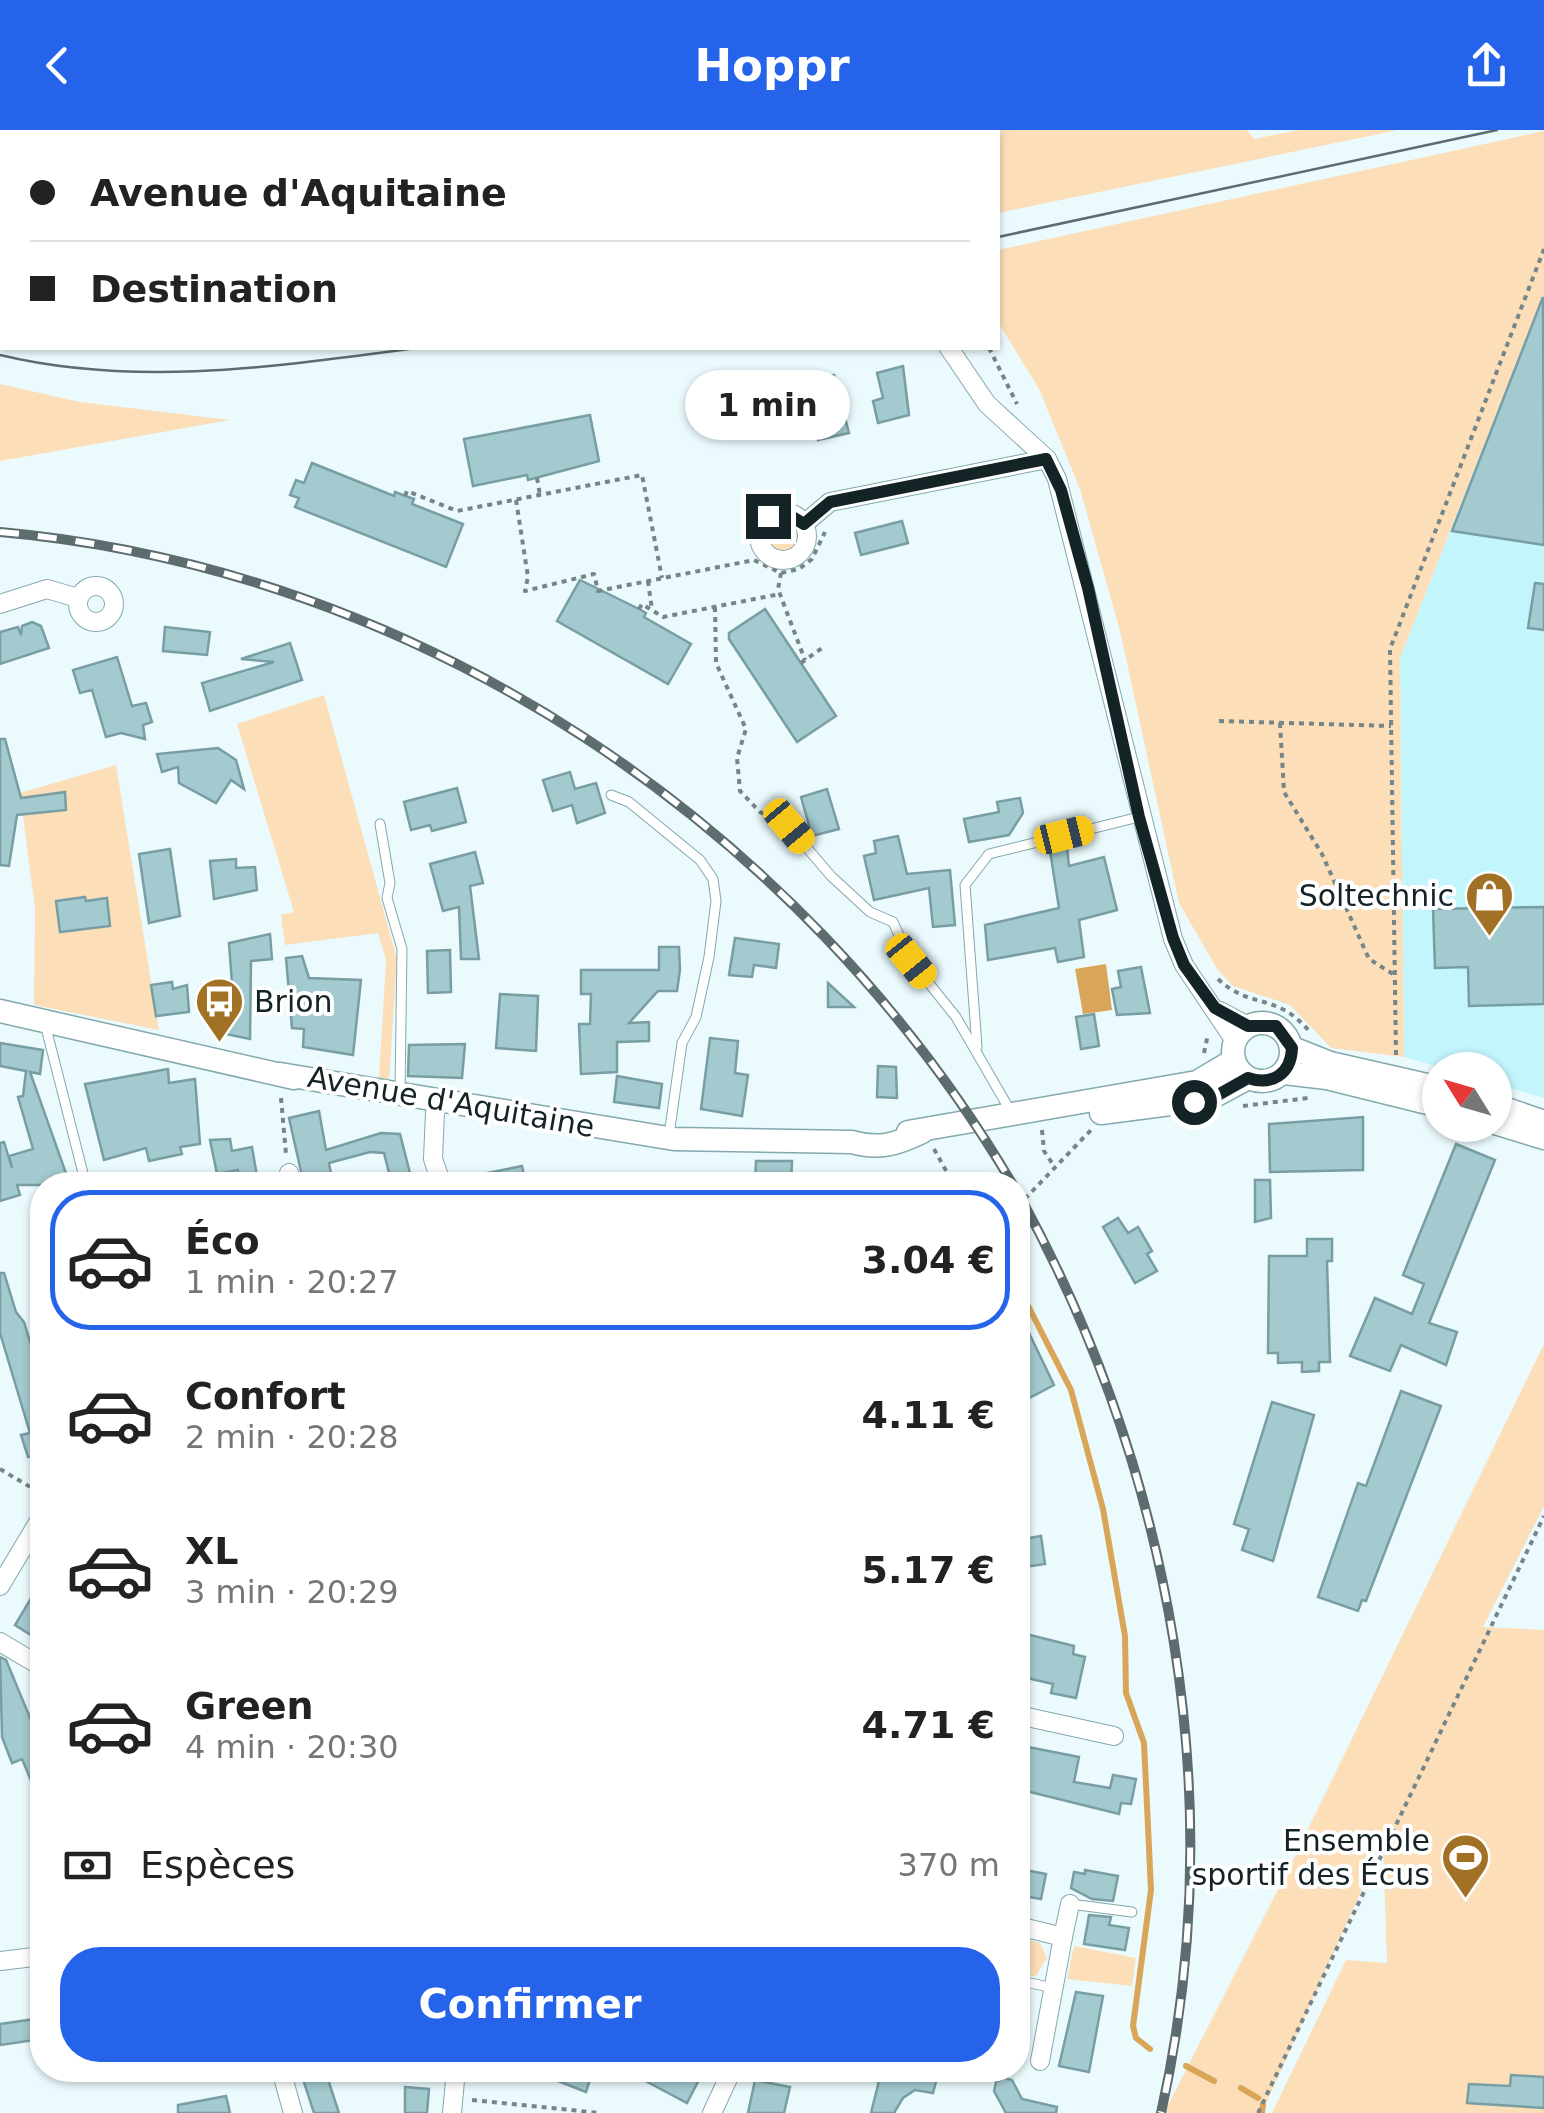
<!DOCTYPE html>
<html lang="fr">
<meta charset="utf-8">
<style>
body{margin:0;font-family:"DejaVu Sans",sans-serif;background:#f2f2f2;color:#222;height:100vh;display:flex;flex-direction:column;font-size:38px;white-space:nowrap}
*{box-sizing:border-box;margin:0}
p{font-size:32px;color:#767676}
.icon{flex:none;width:55px;height:55px;fill:none;stroke:currentColor;stroke-width:2;stroke-linecap:round;stroke-linejoin:round}
.map{position:relative;flex:1;overflow:hidden}
.sheet{position:absolute;left:30px;top:1042px;width:1000px;height:910px;display:flex;flex-direction:column;background:#fff;border-radius:40px;box-shadow:0 2px 8px #0004}
.sheet>*{flex:none}
.hud{position:absolute;left:0px;top:0px;width:1000px;height:220px;box-shadow:0 2px 8px #0004;display:grid;align-content:center;height:220px;padding:0 30px;background:#fff}
.needle{width:65px;rotate:307deg}
.buttons{position:absolute;left:1422px;top:922px;display:grid;gap:20px}
.buttons a{display:grid;place-items:center;width:90px;height:90px;border-radius:50%;background:#fff;box-shadow:0 2px 8px #0004;font-size:50px}
.end{position:absolute;width:45px;height:45px;margin:-22px;border:12px solid #142326;background:#fff;box-shadow:0 0 0 5px #fff}
.from{border-radius:50%}
.bubble{position:absolute;height:70px;border-radius:35px;background:#fff;box-shadow:0 2px 8px #0004;font-size:32px;font-weight:800;line-height:70px;text-align:center}
.car{position:absolute;width:30px;height:60px;margin:-30px -15px;border-radius:12px;box-shadow:0 0 8px 2px #0007;background:linear-gradient(#f5c518 24%,#345 0 40%,#f5c518 0 76%,#345 0 86%,#f5c518 0)}
.hud b{display:flex;align-items:center;gap:35px;height:95px;font-size:38px}
.hud b+b{border-top:2px solid #e0e0e0}
.hud i{width:25px;height:25px;background:#222}
ul{padding:18px 0 0;list-style:none}
li{display:flex;align-items:center;gap:30px;height:140px;margin:0 20px 15px;padding:0 10px;border:5px solid transparent;border-radius:40px}
li div{flex:1}
li b{display:block;font-size:38px}
li em{font-style:normal;font-weight:800}
li.selected{border-color:#2563eb}
li>.icon{width:90px;height:90px;stroke-width:1.5}
.pay{display:flex;align-items:center;gap:25px;height:110px;padding:0 30px;font-size:38px}
.pay p{margin-inline-start:auto}
.cta{display:flex;gap:20px;margin-top:auto;padding:20px 30px}
.cta a{flex:1;height:115px;border-radius:40px;background:#2563eb;color:#fff;font-size:40px;font-weight:800;line-height:115px;text-align:center}
header{display:flex;justify-content:space-between;align-items:center;height:130px;padding:0 30px;background:#2563eb;color:#fff;font-size:45px;font-weight:800}
.map>svg:first-child{display:block}
.built{fill:#c3f5fc}
.green{fill:#fcdfb9}
.water{fill:#d9a558}
.lines{fill:none;stroke-linecap:round;stroke-linejoin:round}
.stream{stroke:#d9a558;stroke-width:6}
.canal{stroke:#d9a558;stroke-width:20}
.building{fill:#a3cacf;stroke:#789ea3;stroke-width:2.5}
.service-casing{stroke:#83a8ae;stroke-width:11}
.minor-casing{stroke:#83a8ae;stroke-width:20}
.tertiary-casing{stroke:#83a8ae;stroke-width:25}
.path{stroke:#768588;stroke-width:4;stroke-dasharray:5 5;stroke-linecap:butt}
.service{stroke:#fff;stroke-width:9}
.minor{stroke:#fff;stroke-width:18}
.tertiary{stroke:#fff;stroke-width:22}
.tram{stroke:#5d6c6f;stroke-width:2.5}
.rail-casing{stroke:#5d6c6f;stroke-width:10}
.rail{stroke:#fff;stroke-width:6;stroke-dasharray:19;stroke-linecap:butt}
.route{stroke:#142326;stroke-width:12}
.labels{text-anchor:middle;stroke-width:8;stroke-linejoin:round;paint-order:stroke}
.poi-label{font-size:30px;fill:#142326;stroke:#fff;text-anchor:end}
.street-label{font-size:30px;fill:#142326;stroke:#fff}
</style>
<header><svg class="icon" aria-label="back" viewBox="0 0 24 24"><path d="M15 5l-7 7 7 7"/></svg>Hoppr<svg class="icon" aria-label="share" viewBox="0 0 24 24"><path d="M12 15V3M7 8l5-5 5 5M5 13v7h14v-7"/></svg></header>
<div class="map">
<svg width="1544" height="1983" viewBox="0 0 1544 1983">
<rect width="100%" height="100%" fill="#ebfafd"/>
<!-- built -->
<g class="built">
<polygon points="584,0 889,0 890,2 578,2"/>
<polygon points="1544,162 1544,968 1495,954 1495,940 1449,940 1404,927 1400,528"/>
</g>
<!-- green -->
<g class="green">
<polygon points="0,0 345,0 2,2 2,78"/>
<polygon points="909,0 1247,0 1254,9 1299,0 1398,0 998,83 998,2"/>
<polygon points="1544,1 1544,162 1400,528 1404,927 1331,918 1290,875 1233,856 1217,839 1179,773 1120,501 1080,359 1039,259 998,192 998,120"/>
<polygon points="0,254 80,272 230,290 0,331"/>
<circle cx="783" cy="406" r="16"/>
<polygon points="324,565 397,829 389,951 379,949 386,830 378,803 285,815 281,785 294,782 237,594"/>
<polygon points="116,635 159,900 34,875 35,779 20,663"/>
<polygon points="1544,1214 1544,1376 1483,1497 1544,1500 1544,1983 1272,1983 1346,1830 1387,1833 1383,1712 1262,1983 1164,1983 1292,1732"/>
<polygon points="1018,1808 1040,1813 1047,1828 1036,1846 1018,1845"/>
<polygon points="1074,1816 1136,1828 1132,1856 1067,1849"/>
</g>
<!-- water -->
<polygon class="water" points="1106,834 1112,880 1083,884 1075,839"/>
<g class="lines">
<!-- stream -->
<g class="stream">
<polyline points="1018,1156 1071,1260 1103,1379 1125,1506 1126,1563 1144,1613 1151,1760 1133,1896 1136,1908 1150,1919"/>
<polyline points="1186,1936 1214,1951"/>
<polyline points="1241,1958 1258,1968"/>
<polyline points="1262,1983 1263,1974"/>
</g>
<!-- canal -->
<polyline class="canal" points="0,16 2,12"/>
</g>
<!-- building -->
<g class="building">
<polygon points="1543,167 1544,415 1452,401"/>
<polygon points="903,236 909,285 878,293 873,271 883,268 877,243"/>
<polygon points="834,245 849,303 818,310 803,252"/>
<polygon points="590,285 599,331 528,350 527,345 473,356 464,309"/>
<polygon points="312,333 394,366 395,362 414,369 412,374 463,394 446,437 295,377 299,368 290,365 296,350 304,353"/>
<polygon points="902,391 908,413 861,425 855,403"/>
<polygon points="580,450 639,479 646,483 644,487 691,514 668,554 557,491"/>
<polygon points="1535,453 1544,454 1544,500 1528,498"/>
<polygon points="765,479 836,586 797,612 729,509 729,503"/>
<polygon points="32,492 41,496 49,518 0,534 0,502 18,497 21,505 22,496"/>
<polygon points="165,497 210,502 207,525 163,521"/>
<polygon points="290,513 302,550 210,581 202,553 274,532 241,529"/>
<polygon points="117,527 132,576 146,573 152,592 143,595 145,609 121,603 106,607 92,560 80,563 73,540"/>
<polygon points="0,609 5,609 21,668 65,662 66,680 17,685 9,736 0,735"/>
<polygon points="218,618 236,630 244,659 231,650 216,673 179,653 178,637 162,642 157,624"/>
<polygon points="570,642 575,659 596,653 605,683 577,693 572,675 553,681 543,650"/>
<polygon points="457,658 466,692 432,701 430,695 411,700 404,672"/>
<polygon points="827,659 839,699 812,706 801,667"/>
<polygon points="1020,668 1023,683 1009,705 969,712 964,689 999,682 997,672"/>
<polygon points="898,706 907,744 950,740 955,795 933,797 929,758 874,770 864,726 876,723 874,711"/>
<polygon points="1067,717 1069,736 1104,727 1117,780 1079,790 1084,827 1058,832 1055,818 988,830 985,795 1059,778 1050,721"/>
<polygon points="170,719 180,786 149,793 139,724"/>
<polygon points="475,722 483,753 470,756 479,829 461,829 459,777 443,781 430,734"/>
<polygon points="236,729 236,738 255,737 257,760 214,769 210,731"/>
<polygon points="85,767 86,771 107,768 110,796 60,802 56,771"/>
<polygon points="1544,777 1544,874 1469,876 1468,837 1435,838 1433,779"/>
<polygon points="270,804 272,829 251,831 250,909 221,903 221,854 232,854 229,813"/>
<polygon points="735,808 779,814 776,838 754,835 752,847 729,845"/>
<polygon points="659,817 679,817 680,840 677,861 658,861 629,893 649,892 649,911 617,912 617,942 581,944 579,894 590,894 591,864 581,864 581,840 659,840"/>
<polygon points="450,820 451,862 428,863 427,821"/>
<polygon points="302,826 309,848 361,850 353,925 303,917 304,899 292,898 286,828"/>
<polygon points="1141,837 1150,883 1117,885 1112,859 1121,857 1118,841"/>
<polygon points="172,852 173,859 187,855 189,882 156,886 151,855"/>
<polygon points="828,853 854,877 828,877"/>
<polygon points="500,864 538,866 536,921 496,918"/>
<polygon points="1094,884 1099,916 1081,919 1076,887"/>
<polygon points="710,908 738,911 735,943 748,945 742,986 701,979"/>
<polygon points="0,913 43,920 40,944 30,942 68,1049 47,1055 17,1055 20,1065 0,1071 0,1013 4,1012 12,1038 9,1026 33,1019 18,967 23,966 26,941 0,936"/>
<polygon points="465,914 462,948 408,946 409,915"/>
<polygon points="878,936 896,937 897,968 877,967"/>
<polygon points="168,939 169,953 195,949 200,1014 180,1017 182,1024 149,1031 146,1018 104,1030 85,954"/>
<polygon points="617,946 662,954 659,978 614,972"/>
<polygon points="319,981 326,1020 381,1003 400,1004 413,1055 392,1055 384,1023 370,1022 329,1033 333,1055 304,1055 289,988"/>
<polygon points="1363,987 1363,1040 1270,1042 1269,994"/>
<polygon points="230,1009 232,1021 252,1017 257,1046 240,1051 238,1040 217,1044 210,1010"/>
<polygon points="1456,1014 1495,1030 1429,1193 1457,1202 1446,1235 1401,1215 1390,1241 1350,1226 1375,1168 1412,1184 1424,1154 1403,1145"/>
<polygon points="756,1031 792,1031 791,1055 755,1055"/>
<polygon points="522,1036 526,1055 463,1055 462,1048"/>
<polygon points="1255,1050 1270,1050 1271,1088 1255,1092"/>
<polygon points="1118,1088 1128,1103 1138,1097 1152,1121 1147,1124 1157,1141 1135,1153 1103,1097"/>
<polygon points="1307,1109 1332,1109 1332,1131 1327,1131 1330,1232 1319,1232 1319,1241 1302,1242 1302,1232 1278,1233 1278,1223 1268,1223 1269,1126 1307,1126"/>
<polygon points="0,1143 4,1143 16,1182 24,1192 42,1251 42,1330 37,1325 28,1327 21,1305 30,1303 0,1203"/>
<polygon points="1018,1180 1054,1255 1018,1274"/>
<polygon points="1401,1261 1441,1276 1366,1471 1362,1470 1358,1481 1318,1467 1358,1353 1366,1356"/>
<polygon points="1272,1272 1314,1285 1273,1431 1242,1420 1249,1399 1234,1394"/>
<polygon points="1041,1406 1045,1434 1018,1438 1018,1410"/>
<polygon points="42,1450 42,1512 15,1495"/>
<polygon points="1018,1502 1074,1516 1073,1524 1085,1527 1076,1568 1051,1563 1053,1554 1018,1546"/>
<polygon points="0,1527 6,1530 33,1595 42,1592 42,1677 22,1629 12,1633 2,1607"/>
<polygon points="1018,1615 1079,1627 1074,1652 1110,1658 1113,1645 1136,1649 1131,1674 1121,1673 1119,1684 1018,1659"/>
<polygon points="1025,1740 1046,1744 1041,1769 1018,1765 1018,1746 1023,1747"/>
<polygon points="1085,1740 1118,1746 1113,1771 1092,1769 1071,1758 1074,1742 1085,1744"/>
<polygon points="1089,1785 1111,1787 1109,1795 1129,1798 1125,1820 1084,1814"/>
<polygon points="1076,1862 1103,1866 1089,1942 1059,1936"/>
<polygon points="42,1888 42,1909 0,1915 0,1894"/>
<polygon points="300,1940 325,1940 339,1983 314,1983"/>
<polygon points="530,1940 593,1940 586,1962"/>
<polygon points="625,1940 704,1940 687,1973"/>
<polygon points="889,1940 939,1940 933,1963 915,1960 903,1968 894,1983 871,1983 879,1951 888,1947"/>
<polygon points="1511,1945 1544,1947 1544,1978 1467,1973 1469,1954 1510,1956"/>
<polygon points="1004,1948 1012,1950 1022,1969 1057,1977 1056,1983 1006,1983 994,1961 996,1952"/>
<polygon points="755,1950 790,1957 784,1983 748,1983"/>
<polygon points="405,1957 429,1959 427,1983 405,1983"/>
<polygon points="226,1966 230,1983 178,1983 178,1975"/>
</g>
<g class="lines">
<defs>
<g id="service">
<polyline points="764,2 770,0"/>
<polyline points="611,665 629,672 700,730 713,749 716,771 709,827 696,887 682,913 669,1005"/>
<polyline points="380,694 390,753 387,768 402,819 400,961"/>
<polyline points="789,697 831,746 870,782 893,792 911,831 956,887 1011,982"/>
<polyline points="45,894 86,1055"/>
<polyline points="977,917 965,755 989,724 1139,687"/>
<polyline points="1070,1774 1132,1782"/>
<polyline points="1026,1852 1053,1858"/>
</g>
<g id="minor">
<polyline points="895,0 895,2"/>
<polyline points="353,2 359,0"/>
<polyline points="949,218 987,274 1047,329 1057,349 1173,809 1184,835 1235,911"/>
<circle cx="783" cy="406" r="24"/>
<polyline points="804,394 830,372 1047,329"/>
<circle cx="96" cy="474" r="18"/>
<polyline points="0,474 47,459 78,468"/>
<polyline points="1220,881 1248,896"/>
<polyline points="435,982 433,1029 442,1055"/>
<polyline points="289,1043 292,1055"/>
<polyline points="0,1456 42,1386"/>
<polyline points="0,1512 42,1537"/>
<polyline points="1018,1585 1114,1606"/>
<polyline points="1018,1796 1063,1807 1040,1931"/>
<polyline points="1063,1807 1070,1774"/>
<polyline points="0,1831 42,1826"/>
<polyline points="281,1940 293,1983"/>
<polyline points="452,1983 456,1940"/>
<polyline points="712,1983 732,1940"/>
</g>
<g id="tertiary">
<polyline points="0,881 294,948"/>
<circle cx="1262" cy="922" r="29"/>
<polyline points="1292,918 1330,933 1440,958"/>
<polyline points="1284,943 1327,948 1440,976"/>
<path d="M 280,944 L 674,1009 L 852,1012 C 879,1020 897,1014 922,1002"/>
<polyline points="1495,975 1544,992"/>
<polyline points="1101,983 1209,969 1248,948"/>
<polyline points="1495,993 1544,1008"/>
<polyline points="908,1002 1197,952 1234,930"/>
</g>
</defs>
<!-- service casing -->
<use href="#service" class="service-casing"/>
<!-- minor casing -->
<use href="#minor" class="minor-casing"/>
<!-- tertiary casing -->
<use href="#tertiary" class="tertiary-casing"/>
<!-- path -->
<g class="path">
<polyline points="13,2 15,0"/>
<polyline points="0,28 2,23"/>
<polyline points="0,85 2,87"/>
<polyline points="0,147 2,149"/>
<polyline points="989,218 1017,274"/>
<polyline points="537,348 540,365"/>
<polyline points="405,366 407,361 457,381 642,345 662,448"/>
<polyline points="516,370 528,447 525,461 594,444 598,461 754,430 781,443 799,439 812,429 825,402"/>
<polyline points="781,443 778,459 805,530"/>
<polyline points="648,451 652,480"/>
<polyline points="715,477 716,533 746,599 737,628 740,661 760,682 776,690"/>
<polyline points="639,479 642,474 663,487 780,464"/>
<polyline points="801,533 825,516"/>
<polyline points="1219,591 1391,596"/>
<polyline points="1280,593 1284,662 1322,724 1369,829 1393,844"/>
<path d="M 1218,849 C 1251,880 1277,862 1310,902"/>
<polyline points="1204,923 1208,904"/>
<polyline points="1396,925 1390,519 1544,119"/>
<polyline points="281,968 286,1024"/>
<polyline points="1243,976 1308,968"/>
<polyline points="1461,995 1476,1000"/>
<polyline points="1042,1000 1044,1021 1054,1036"/>
<polyline points="934,1019 954,1055"/>
<polyline points="1018,1076 1091,1000"/>
<polyline points="0,1339 42,1364"/>
<polyline points="472,1970 600,1983"/>
<polyline points="1258,1983 1544,1386"/>
</g>
<!-- service -->
<use href="#service" class="service"/>
<!-- minor -->
<use href="#minor" class="minor"/>
<!-- tertiary -->
<use href="#tertiary" class="tertiary"/>
<!-- tram -->
<g class="tram">
<polyline points="998,107 1497,0"/>
<path d="M 0,225 C 137,258 279,236 417,218"/>
</g>
<defs>
<g id="rail">
<path d="M 0,402 C 419,439 801,695 1013,1055"/>
<path d="M 1018,1063 C 1172,1342 1231,1670 1161,1983"/>
</g>
</defs>
<!-- rail casing -->
<use href="#rail" class="rail-casing"/>
<!-- rail -->
<use href="#rail" class="rail"/>
</g>
<g class="lines">
<!-- route -->
<path class="route" d="M 768,386 L 784,382 L 804,394 L 830,372 L 1046,329 L 1061,360 L 1088,458 L 1139,687 L 1173,808 L 1184,835 L 1215,878 L 1248,896 L 1276,896 L 1292,918 C 1291,944 1272,956 1248,948 L 1209,970 L 1194,972"/>
</g>
<!-- icons -->
<defs>
<symbol id="shop-pin" viewBox="-11 -11 22 30"><path d="M0 17L-7.5 6A9.5 9.5 0 1 1 7.5 6Z" fill="#a17225" stroke="#fff"/><path d="M-5-2.5h2.3a2.7 3.5 0 0 1 5.4 0H5L5.5 6h-11ZM-1.5-2.5h3a1.5 2.3 0 0 0-3 0Z" fill="#fff"/></symbol>
<symbol id="bus-pin" viewBox="-11 -11 22 30"><path d="M0 17L-7.5 6A9.5 9.5 0 1 1 7.5 6Z" fill="#a17225" stroke="#fff"/><path d="M-5-6H5V4H4V6H2V4H-2V6H-4V4H-5ZM-3.5-4V0h7V-4ZM-3.5 1.2v1.5H-2V1.2ZM2 1.2v1.5H3.5V1.2Z" fill="#fff"/></symbol>
<symbol id="stadium-pin" viewBox="-11 -11 22 30"><path d="M0 17L-7.5 6A9.5 9.5 0 1 1 7.5 6Z" fill="#a17225" stroke="#fff"/><path d="M0-5a6.5 5 0 1 0 0 10a6.5 5 0 1 0 0-10ZM-3.5-1.8h7v3.6h-7Z" fill="#fff"/></symbol>
</defs>
<g fill-rule="evenodd">
<use href="#shop-pin" x="1462" y="738" width="55" height="75"/>
<use href="#bus-pin" x="192" y="844" width="55" height="75"/>
<use href="#stadium-pin" x="1438" y="1700" width="55" height="75"/>
</g>
<g class="labels">
<!-- poi labels -->
<g class="poi-label">
<text x="1454" y="776">Soltechnic</text>
<text x="254" y="882" text-anchor="start">Brion</text>
<text x="1430" y="1721">Ensemble<tspan x="1430" dy="34">sportif des Écus</tspan></text>
</g>
<!-- street labels -->
<g class="street-label">
<text transform="translate(451 972) rotate(10)" y="10">Avenue d'Aquitaine</text>
</g>
</g>
</svg>
<div class="buttons">
<a><svg class="needle" viewBox="-14 -14 28 28"><path d="M0-13l5 13h-10z" fill="#e53935"/><path d="M0 13l5-13h-10z" fill="#767676"/></svg></a>
</div>
<i class="end from" style="left:1194px;top:972px"></i>
<i class="end" style="left:768px;top:386px"></i>
<div class="bubble" style="left:685px;top:240px;width:165px">1 min</div>
<i class="car" style="left:789px;top:696px;rotate:140deg"></i>
<i class="car" style="left:1064px;top:705px;rotate:76deg"></i>
<i class="car" style="left:911px;top:831px;rotate:141deg"></i>
<div class="hud">
<b><i class="from"></i>Avenue d'Aquitaine</b>
<b><i></i>Destination</b>
</div>
<section class="sheet">
<ul>
<li class="selected"><svg class="icon" aria-label="car" viewBox="0 0 24 24"><path d="M5 17H2v-5l4-1 3-4h7l3 4 3 1v5h-3M9 17h6M6 11h13"/><circle cx="7" cy="17" r="2"/><circle cx="17" cy="17" r="2"/></svg><div><b>Éco</b><p>1 min · 20:27</p></div><em>3.04 €</em></li>
<li><svg class="icon" aria-label="car" viewBox="0 0 24 24"><path d="M5 17H2v-5l4-1 3-4h7l3 4 3 1v5h-3M9 17h6M6 11h13"/><circle cx="7" cy="17" r="2"/><circle cx="17" cy="17" r="2"/></svg><div><b>Confort</b><p>2 min · 20:28</p></div><em>4.11 €</em></li>
<li><svg class="icon" aria-label="car" viewBox="0 0 24 24"><path d="M5 17H2v-5l4-1 3-4h7l3 4 3 1v5h-3M9 17h6M6 11h13"/><circle cx="7" cy="17" r="2"/><circle cx="17" cy="17" r="2"/></svg><div><b>XL</b><p>3 min · 20:29</p></div><em>5.17 €</em></li>
<li><svg class="icon" aria-label="car" viewBox="0 0 24 24"><path d="M5 17H2v-5l4-1 3-4h7l3 4 3 1v5h-3M9 17h6M6 11h13"/><circle cx="7" cy="17" r="2"/><circle cx="17" cy="17" r="2"/></svg><div><b>Green</b><p>4 min · 20:30</p></div><em>4.71 €</em></li>
</ul>
<div class="pay"><svg class="icon" aria-label="cash" viewBox="0 0 24 24"><path d="M3 7h18v10H3z"/><circle cx="12" cy="12" r="2"/></svg>Espèces<p>370 m</p></div>
<div class="cta"><a>Confirmer</a></div>
</section>
</div>
